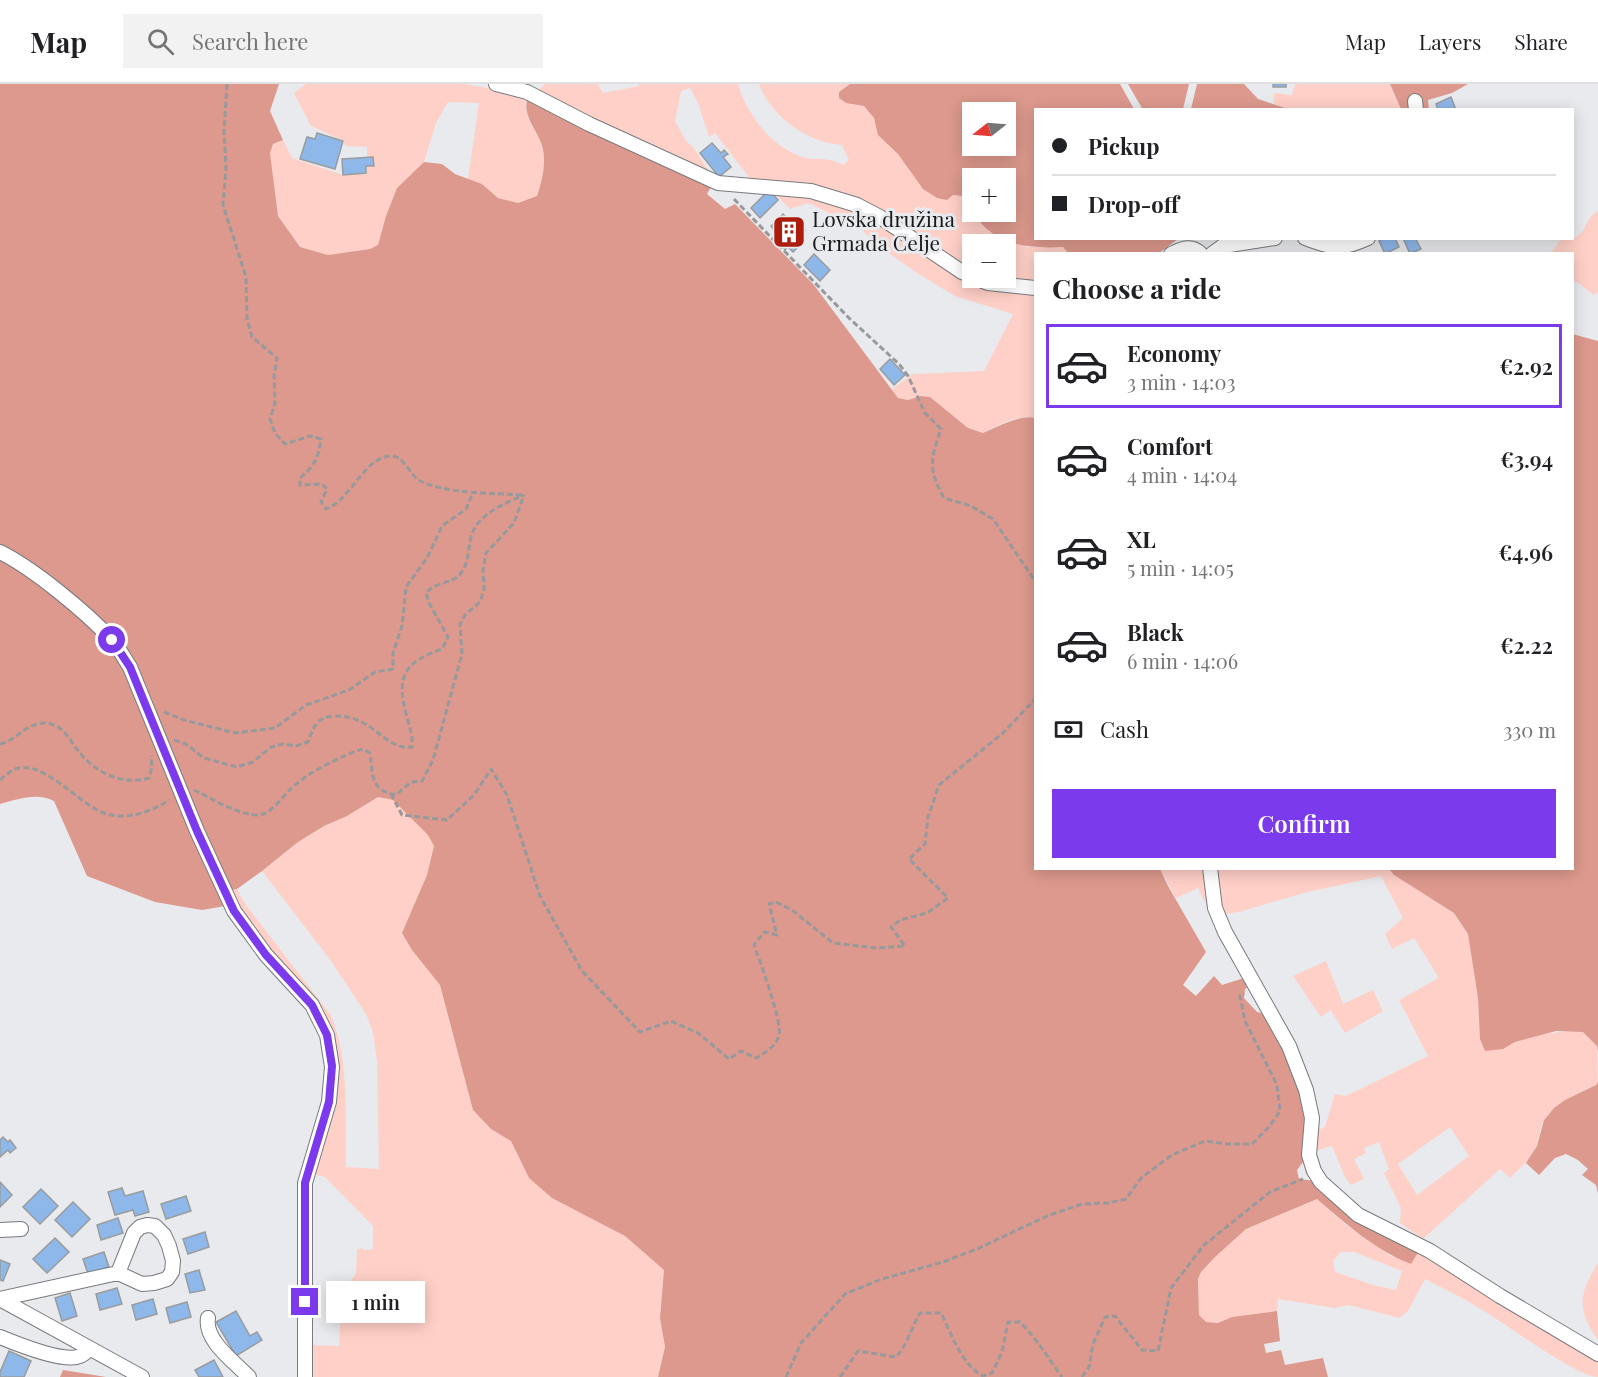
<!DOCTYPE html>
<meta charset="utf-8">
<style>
body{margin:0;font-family:"Playfair Display",serif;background:#f2f2f2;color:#202124;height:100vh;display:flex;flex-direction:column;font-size:22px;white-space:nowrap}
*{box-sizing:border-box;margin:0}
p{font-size:20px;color:#757577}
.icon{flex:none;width:33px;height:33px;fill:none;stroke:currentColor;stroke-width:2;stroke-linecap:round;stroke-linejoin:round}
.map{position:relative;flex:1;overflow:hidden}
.details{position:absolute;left:1034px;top:168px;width:540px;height:618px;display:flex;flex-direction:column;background:#fff;border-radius:0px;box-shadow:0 3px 15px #0003}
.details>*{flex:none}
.guide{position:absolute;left:1034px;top:24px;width:540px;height:132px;border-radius:0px;box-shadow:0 3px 15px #0003;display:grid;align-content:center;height:132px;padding:0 18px;background:#fff}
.needle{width:39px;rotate:253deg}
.buttons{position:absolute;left:962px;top:18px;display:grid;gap:12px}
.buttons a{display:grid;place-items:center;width:54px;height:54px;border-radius:0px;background:#fff;box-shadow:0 3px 15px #0003;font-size:30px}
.end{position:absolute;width:27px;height:27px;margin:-14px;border:8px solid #7c3aed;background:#fff;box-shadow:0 0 0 3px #fff}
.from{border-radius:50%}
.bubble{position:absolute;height:42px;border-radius:0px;background:#fff;box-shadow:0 3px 15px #0003;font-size:20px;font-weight:600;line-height:42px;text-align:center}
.guide b{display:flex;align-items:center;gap:21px;height:57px;font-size:22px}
.guide b+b{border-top:2px solid #e0e0e0}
.guide i{width:15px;height:15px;background:#202124}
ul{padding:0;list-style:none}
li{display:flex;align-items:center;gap:18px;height:84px;margin:0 12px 9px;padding:0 6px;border:3px solid transparent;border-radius:0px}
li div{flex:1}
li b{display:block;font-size:22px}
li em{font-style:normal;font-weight:600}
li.on{border-color:#7c3aed}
li>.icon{width:54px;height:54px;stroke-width:1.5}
h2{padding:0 18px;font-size:27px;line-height:72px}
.pay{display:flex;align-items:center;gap:15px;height:66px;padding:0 18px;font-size:22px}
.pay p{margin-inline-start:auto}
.action{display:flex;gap:12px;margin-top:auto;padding:12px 18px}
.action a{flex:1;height:69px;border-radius:0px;background:#7c3aed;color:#fff;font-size:24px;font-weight:600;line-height:69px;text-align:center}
header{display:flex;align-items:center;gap:36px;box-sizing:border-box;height:84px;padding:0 30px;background:#fff;border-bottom:2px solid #e0e0e0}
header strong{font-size:28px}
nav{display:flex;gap:33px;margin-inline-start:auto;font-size:21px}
.search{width:420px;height:54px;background:#f2f2f2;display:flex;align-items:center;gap:15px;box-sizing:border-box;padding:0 21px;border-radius:0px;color:#757577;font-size:22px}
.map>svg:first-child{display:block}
.green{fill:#ffd0c7;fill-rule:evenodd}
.forest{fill:#dd998d;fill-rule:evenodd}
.building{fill:#8fb8ea;stroke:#999c9e;stroke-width:1.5}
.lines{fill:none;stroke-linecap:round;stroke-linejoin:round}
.street-casing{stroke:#787a7d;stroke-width:16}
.path{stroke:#98999b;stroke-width:3;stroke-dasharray:6 3;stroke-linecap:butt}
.street{stroke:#fff;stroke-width:14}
.route{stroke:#7c3aed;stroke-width:8}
.labels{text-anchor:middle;stroke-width:6;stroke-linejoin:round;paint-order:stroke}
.poi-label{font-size:21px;fill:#191a1b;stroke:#e8eaed;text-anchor:start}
</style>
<header>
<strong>Map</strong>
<div class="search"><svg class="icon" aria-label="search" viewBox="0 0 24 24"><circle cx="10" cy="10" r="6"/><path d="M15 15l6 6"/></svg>Search here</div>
<nav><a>Map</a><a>Layers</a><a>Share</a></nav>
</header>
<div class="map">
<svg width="1598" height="1293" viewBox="0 0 1598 1293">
<rect width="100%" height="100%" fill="#e8eaed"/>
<!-- green -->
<g class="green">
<path d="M 306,0 L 464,0 L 488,4 L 527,16 C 522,36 539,47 543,65 C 546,81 543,97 537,112 L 518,119 L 498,114 L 482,100 L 468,95 L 479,19 L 448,18 L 436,39 L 424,78 L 397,104 L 386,132 L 378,161 L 370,165 L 328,171 L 300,163 L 278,132 L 270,69 L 273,60 L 283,56 L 292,74 L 343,91 L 367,89 L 367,63 L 345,62 L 344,57 L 311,42 L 294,9 Z"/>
<path d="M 545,0 L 598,0 L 603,9 L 639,2 L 639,0 L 738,0 C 748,33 773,65 806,74 C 814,76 822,74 830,76 C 835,77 839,79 843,81 L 849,76 L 842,61 C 808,59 771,33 759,0 L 850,0 L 839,8 L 846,19 L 864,22 L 874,34 L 878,51 L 898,70 L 923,105 L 963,111 L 968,116 L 972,128 L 979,138 L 1028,163 L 1063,163 L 1069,169 L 1035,170 L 1035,200 L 993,194 L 1005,194 L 1005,160 L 972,160 L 972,186 L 941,169 L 881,128 L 752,97 L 715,49 L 709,53 L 698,19 L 690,4 L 681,7 L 675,37 L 686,57 L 693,63 L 712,92 L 538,7 Z"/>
<polygon points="1295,0 1390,0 1401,25 1288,25 1281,24 1274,19 1274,9 1292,11"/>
<path d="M 771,106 L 794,107 L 855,124 L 958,189 L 1035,209 L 1035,334 C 1020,329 997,342 983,349 L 968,344 L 930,313 L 921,312 L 908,316 L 898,314 L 892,305 L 913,290 L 984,287 L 1013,230 L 955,212 L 917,189 L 880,163 L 862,146 L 809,119 L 790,125 Z"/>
<path d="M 1598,127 L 1598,208 L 1594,211 L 1577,198 L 1572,197 L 1572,170 L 1550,169 L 1562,155 C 1592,154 1579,138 1598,127 Z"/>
<path d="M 378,713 L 393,715 L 429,751 L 434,762 L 427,791 L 402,849 L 440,901 L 473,1026 L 491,1045 L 511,1057 L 529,1094 L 625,1152 L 664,1186 L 660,1234 L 665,1263 L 658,1293 L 311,1293 L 311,1261 L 339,1262 L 342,1208 L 356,1190 L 357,1166 L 361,1164 L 365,1166 L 373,1165 L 373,1142 L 325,1093 L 313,1090 L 334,955 L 251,845 L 230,806 L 237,805 L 246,821 L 330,930 C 350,972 345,1035 346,1083 L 379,1085 L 377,977 L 373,948 L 366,930 L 331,877 L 262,787 L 298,758 L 324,742 L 347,732 Z"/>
<polygon points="1160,785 1207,785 1210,817 1205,818 1198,804 1176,814"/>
<path d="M 1216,785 L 1389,785 L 1394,791 L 1454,829 L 1468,850 L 1478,914 L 1480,955 L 1503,965 C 1528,950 1555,947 1583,948 L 1597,962 L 1598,998 L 1596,1001 C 1577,1010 1558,1017 1545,1034 C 1539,1043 1540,1052 1537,1061 C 1532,1075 1520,1084 1510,1094 L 1500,1085 L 1423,1155 L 1400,1139 L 1401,1124 L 1384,1089 L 1389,1085 L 1379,1058 L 1364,1064 L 1366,1069 L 1354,1075 L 1364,1095 L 1351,1101 L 1345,1093 L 1332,1062 L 1315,1067 L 1316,1047 L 1325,1043 L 1335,1010 L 1346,1012 L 1428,972 L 1399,916 L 1439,894 L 1414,854 L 1392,865 L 1385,850 L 1403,834 L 1381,792 L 1304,809 L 1239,828 L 1223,830 ZM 1450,1043 L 1469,1072 L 1417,1111 L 1398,1080 Z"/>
<polygon points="1326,877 1343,920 1373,906 1383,927 1345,949 1331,926 1321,933 1293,892"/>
<path d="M 1317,1115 L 1345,1140 L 1392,1173 L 1420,1165 L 1598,1274 L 1598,1293 C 1577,1293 1505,1239 1482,1226 C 1464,1214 1444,1205 1425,1195 L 1408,1227 L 1399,1234 L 1349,1221 L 1334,1224 L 1278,1215 L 1277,1227 L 1232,1233 L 1218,1239 L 1206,1238 L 1199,1231 L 1198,1195 L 1201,1188 L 1214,1173 L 1246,1145 ZM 1341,1168 L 1354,1168 L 1402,1187 L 1396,1206 L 1373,1201 L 1335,1188 L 1333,1177 Z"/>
<path d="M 1598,1179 L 1598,1256 C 1576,1225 1579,1210 1598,1179 Z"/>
</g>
<!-- forest -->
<g class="forest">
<path d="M 0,0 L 279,0 L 270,27 L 283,56 L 273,60 L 270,69 L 278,132 L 300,163 L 328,171 L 370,165 L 378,161 L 386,132 L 397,104 L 424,78 L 442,80 L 455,90 L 482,100 L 498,114 L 518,119 L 537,112 C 542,97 546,81 543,65 C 539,47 523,35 527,16 L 541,19 L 711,103 L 707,110 L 725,125 L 735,120 L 814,201 L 898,314 L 908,316 L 921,312 L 930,313 L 968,344 L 983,349 C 996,343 1022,330 1035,334 L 1035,784 L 1160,785 L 1168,802 L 1206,868 L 1183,901 L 1196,912 L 1214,892 L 1222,901 L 1247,893 L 1251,900 L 1245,905 L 1244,914 L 1257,928 L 1266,930 L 1285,965 L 1308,1023 L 1306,1074 L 1297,1086 L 1299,1095 L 1315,1097 L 1420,1165 L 1411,1180 C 1375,1166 1346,1140 1317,1115 L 1246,1145 L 1215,1173 L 1201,1188 L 1198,1195 L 1199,1231 L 1206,1238 L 1218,1239 L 1232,1233 L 1277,1227 L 1280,1257 L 1264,1260 L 1266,1269 L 1281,1266 L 1285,1281 L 1323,1274 L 1328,1293 L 658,1293 L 665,1263 L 660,1234 L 664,1186 L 625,1152 L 552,1114 L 529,1094 L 511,1057 L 491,1045 L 473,1026 L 440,901 L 412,866 L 402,849 L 427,791 L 434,762 L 428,751 L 393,716 L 378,713 L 347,732 L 324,742 L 298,758 L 262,787 L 237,805 L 230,806 L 200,740 L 136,583 L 0,462 Z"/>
<path d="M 850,0 L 1120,0 L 1134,25 L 1035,26 L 1035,154 L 1178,155 L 1159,169 L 1069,170 L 1063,163 C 1027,165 992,161 973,128 L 1005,128 L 1005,94 L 972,94 L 972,125 C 967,115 965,111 953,111 L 947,116 L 937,114 L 923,105 L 898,70 L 878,51 L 874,34 L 864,22 L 846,19 L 839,14 L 839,8 ZM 1005,28 L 1005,62 L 972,62 L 972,28 Z"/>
<polygon points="1128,0 1189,0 1183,25 1143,26"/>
<polygon points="1197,0 1244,0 1258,15 1288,25 1191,25"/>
<polygon points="1390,0 1468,0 1452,9 1428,16 1429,26 1401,25"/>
<polygon points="1572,250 1598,257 1598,968 1597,962 1583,948 1556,947 1515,958 1503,965 1485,967 1480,955 1478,914 1468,850 1454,829 1394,791 1389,785 1572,784"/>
<path d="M 0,475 C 33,494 76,524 102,553 C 130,584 143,628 159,666 C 181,718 203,770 225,822 L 202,826 L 155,818 L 87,792 L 54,717 C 37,708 18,715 0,720 Z"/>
<polygon points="1598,998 1598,1109 1596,1101 1582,1091 1588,1085 1578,1076 1566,1070 1555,1074 1539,1091 1526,1079 1537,1062 1544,1036 1554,1024 1565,1016 1596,1001"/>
<polygon points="63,1286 106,1293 60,1293"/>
</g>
<!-- building -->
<g class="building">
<rect x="1273" y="0" width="13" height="3"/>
<polygon points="1451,13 1456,26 1438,26 1436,20"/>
<polygon points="317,49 343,57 335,85 300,75 307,53 315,55"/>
<polygon points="712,59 721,69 724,66 728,70 723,73 731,83 719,93 700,69"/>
<polygon points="373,73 374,82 366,82 366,89 343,91 342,75"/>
<polygon points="769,106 778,116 760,134 751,124"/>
<polygon points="783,130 789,136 793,133 805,146 799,152 804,157 793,168 788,163 785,166 777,156 780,154 771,142"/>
<polygon points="1384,154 1395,154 1399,163 1385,170 1379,157"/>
<polygon points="1403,154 1415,154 1421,165 1410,170"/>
<polygon points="814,170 830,186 820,197 804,181"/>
<polygon points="890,275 905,291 894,301 880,285"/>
<polygon points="3,1053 8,1058 10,1056 16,1064 10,1069 8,1066 0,1073 0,1056"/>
<polygon points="0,1098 12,1111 0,1123"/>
<polygon points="122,1104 125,1112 143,1107 149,1128 135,1132 133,1126 115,1131 108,1108"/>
<polygon points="41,1105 58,1122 40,1140 23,1123"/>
<polygon points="186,1112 191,1127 166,1135 161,1120"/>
<polygon points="73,1118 90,1135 72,1153 55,1136"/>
<polygon points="118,1134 123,1149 101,1156 97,1141"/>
<polygon points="205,1148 209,1163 188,1170 183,1155"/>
<polygon points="55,1154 69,1168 47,1189 33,1175"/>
<polygon points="104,1168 109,1183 88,1190 83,1175"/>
<polygon points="0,1176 10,1180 3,1197 0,1196"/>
<polygon points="199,1186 205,1206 190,1209 185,1190"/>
<polygon points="117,1204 122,1220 100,1226 96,1210"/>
<polygon points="70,1209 77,1232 62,1237 55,1214"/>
<polygon points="153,1215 157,1230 136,1236 132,1221"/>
<polygon points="187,1218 191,1233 170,1239 166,1224"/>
<polygon points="236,1227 250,1252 257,1248 262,1256 236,1272 216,1238"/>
<polygon points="9,1267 31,1277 24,1293 0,1293 0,1288"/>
<polygon points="214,1276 223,1293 199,1293 195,1286"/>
</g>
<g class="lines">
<defs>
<g id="street">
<polyline points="496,0 527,8 589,40 718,99 811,107 857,121 880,133 962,188 972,192"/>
<polyline points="1415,17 1416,26"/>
<path d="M 1305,154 C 1334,164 1340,167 1368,154"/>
<path d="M 1171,170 C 1182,165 1191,160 1201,170"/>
<polyline points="1212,170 1223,162 1275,154"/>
<polyline points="975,194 988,199 1035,204"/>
<path d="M 0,468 C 34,485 86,528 112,556 C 119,564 124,574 130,583 L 197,747 L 234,827 L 266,871 L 312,921 L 327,951 L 332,983 L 329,1018 L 305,1099 L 305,1293"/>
<polyline points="1210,784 1215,824 1225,848 1289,962 1306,1006 1312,1034 1309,1071 1314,1087 1321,1098 1358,1131 1430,1167 1500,1212 1598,1270"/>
<polyline points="0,1146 21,1145"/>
<polyline points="0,1215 118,1189 142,1200 154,1199 167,1195 172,1188 173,1177 169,1162 164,1151 155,1142 147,1141 140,1143 134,1149 118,1189"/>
<polyline points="0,1215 142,1293"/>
<path d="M 208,1234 C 204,1257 235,1278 249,1293"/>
<path d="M 0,1253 C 17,1260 60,1277 77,1273 C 82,1272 85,1269 89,1265"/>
</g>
</defs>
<!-- street casing -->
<use href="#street" class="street-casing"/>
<!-- path -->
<g class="path">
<path d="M 227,0 L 224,47 L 226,84 L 223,121 L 246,193 L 247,235 L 252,253 L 277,274 L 274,292 L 275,319 L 270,335 L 275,349 L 285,360 L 310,352 L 321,355 C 318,375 315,381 300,394 L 300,401 L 322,400 L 327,405 L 321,418 L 326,425 C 352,415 362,376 389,372 C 404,370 409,391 420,397 C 448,410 491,409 522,411"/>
<path d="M 734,115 L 849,234 L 899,280 L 908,292 L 925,329 L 941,345 C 930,376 928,385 944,414 L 971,422 L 993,435 L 1035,497"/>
<polyline points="164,628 184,636 235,649 275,644 306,621 349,606 375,588 393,585 393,569 402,542 406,503 427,474 442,442 466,425 473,408"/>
<path d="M 174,656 L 186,660 L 204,674 L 237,683 L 253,678 L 271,663 L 283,660 L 296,662 L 308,658 C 314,642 317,632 336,632 C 345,632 355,634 363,639 C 380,647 392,666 412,663 C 413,651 409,641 406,630 C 396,591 405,578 442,565 L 448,553 L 429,519 L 426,509 C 436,497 454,500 461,489 C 469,478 468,466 471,453 C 477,430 504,420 524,411"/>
<path d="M 0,660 C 17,656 26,639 45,639 C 64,640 69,656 79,668 C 96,689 123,702 149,694 L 152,683 L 151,672"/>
<path d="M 0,696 C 5,692 10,687 15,685 C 44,675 78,720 104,729 C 125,737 152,728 169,716"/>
<path d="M 194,706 C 213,715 237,731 259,731 C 272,730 284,710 294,702 C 309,688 343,671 363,665 L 370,669 C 373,692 370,706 396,711 L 411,698 L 422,697 L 433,676 L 462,570 L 460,540 L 465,531 L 480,518 L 484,506 L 483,486 L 486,469 L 514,439 L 524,411"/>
<path d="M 391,710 L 402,731 L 447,736 L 474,711 L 491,685 L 507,711 L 540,812 L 582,887 L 640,948 L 671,937 L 698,949 L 729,975 L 741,967 L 756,974 C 765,969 776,962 779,951 C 782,936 760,878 754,861 L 764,848 L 777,851 L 769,820 L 776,818 L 792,826 L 833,859 L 877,864 L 905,862 L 891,843 L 900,836 L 927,829 L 948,814 L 909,775 L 925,760 L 928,733 L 939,701 L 1003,649 L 1035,615"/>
<polyline points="786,1293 801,1259 845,1210 882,1195 943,1178 977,1165 1047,1132 1082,1120 1108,1119 1126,1115 1141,1094 1172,1071 1205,1057 1228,1060 1252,1060 1269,1043 1280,1027 1277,1001 1245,937 1240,912 1244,909"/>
<path d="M 840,1293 L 858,1267 L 896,1273 C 908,1260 911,1244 920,1229 L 941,1229 C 952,1251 961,1280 983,1292 L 992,1289 L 1002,1268 L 1008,1238 L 1020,1238 C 1037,1255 1048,1274 1062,1293"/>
<polyline points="1082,1293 1089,1283 1093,1260 1105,1233 1115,1232 1142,1266 1158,1267 1171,1204 1204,1161 1270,1108 1303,1095"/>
</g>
<!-- street -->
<use href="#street" class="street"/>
</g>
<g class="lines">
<!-- route -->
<polyline class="route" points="112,556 130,583 197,747 234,827 266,871 312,921 327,951 332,982 329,1018 305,1099 305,1218"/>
</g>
<!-- icons -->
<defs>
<symbol id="building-square" viewBox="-11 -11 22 22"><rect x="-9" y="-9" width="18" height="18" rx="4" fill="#ac1c0d" stroke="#e8eaed"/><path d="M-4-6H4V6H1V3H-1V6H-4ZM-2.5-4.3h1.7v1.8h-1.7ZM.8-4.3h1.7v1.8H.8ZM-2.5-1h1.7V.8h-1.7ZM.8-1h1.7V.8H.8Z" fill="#fff"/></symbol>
</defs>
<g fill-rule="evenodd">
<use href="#building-square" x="770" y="129" width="38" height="38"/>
</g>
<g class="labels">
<!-- poi labels -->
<g class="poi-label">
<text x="812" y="143">Lovska družina<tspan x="812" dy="24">Grmada Celje</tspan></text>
</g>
</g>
</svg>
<div class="buttons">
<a><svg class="needle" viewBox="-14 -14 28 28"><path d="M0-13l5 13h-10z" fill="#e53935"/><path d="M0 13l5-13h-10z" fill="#757577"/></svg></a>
<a>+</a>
<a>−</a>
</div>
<i class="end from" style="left:112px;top:556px"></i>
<i class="end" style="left:305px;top:1218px"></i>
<div class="bubble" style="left:326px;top:1197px;width:99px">1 min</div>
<div class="guide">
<b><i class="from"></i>Pickup</b>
<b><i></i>Drop-off</b>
</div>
<section class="details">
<h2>Choose a ride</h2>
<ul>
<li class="on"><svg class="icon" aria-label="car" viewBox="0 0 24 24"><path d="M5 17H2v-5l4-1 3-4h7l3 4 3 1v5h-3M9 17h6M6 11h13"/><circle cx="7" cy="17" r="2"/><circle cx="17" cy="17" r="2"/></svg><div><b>Economy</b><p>3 min · 14:03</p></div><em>€2.92</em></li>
<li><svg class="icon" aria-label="car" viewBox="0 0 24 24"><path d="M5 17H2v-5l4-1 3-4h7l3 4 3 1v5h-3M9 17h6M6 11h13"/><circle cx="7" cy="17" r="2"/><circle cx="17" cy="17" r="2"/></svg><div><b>Comfort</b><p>4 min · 14:04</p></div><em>€3.94</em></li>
<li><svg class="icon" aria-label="car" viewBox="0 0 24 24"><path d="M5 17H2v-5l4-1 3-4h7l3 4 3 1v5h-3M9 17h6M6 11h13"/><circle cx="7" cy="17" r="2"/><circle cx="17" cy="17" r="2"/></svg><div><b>XL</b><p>5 min · 14:05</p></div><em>€4.96</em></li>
<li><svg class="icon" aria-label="car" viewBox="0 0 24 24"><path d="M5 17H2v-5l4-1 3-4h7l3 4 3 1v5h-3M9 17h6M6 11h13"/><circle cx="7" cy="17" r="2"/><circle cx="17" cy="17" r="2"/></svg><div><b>Black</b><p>6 min · 14:06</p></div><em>€2.22</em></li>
</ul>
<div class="pay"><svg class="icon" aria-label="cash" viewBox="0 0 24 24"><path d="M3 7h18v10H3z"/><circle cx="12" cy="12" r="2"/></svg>Cash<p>330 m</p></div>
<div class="action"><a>Confirm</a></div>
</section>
</div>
